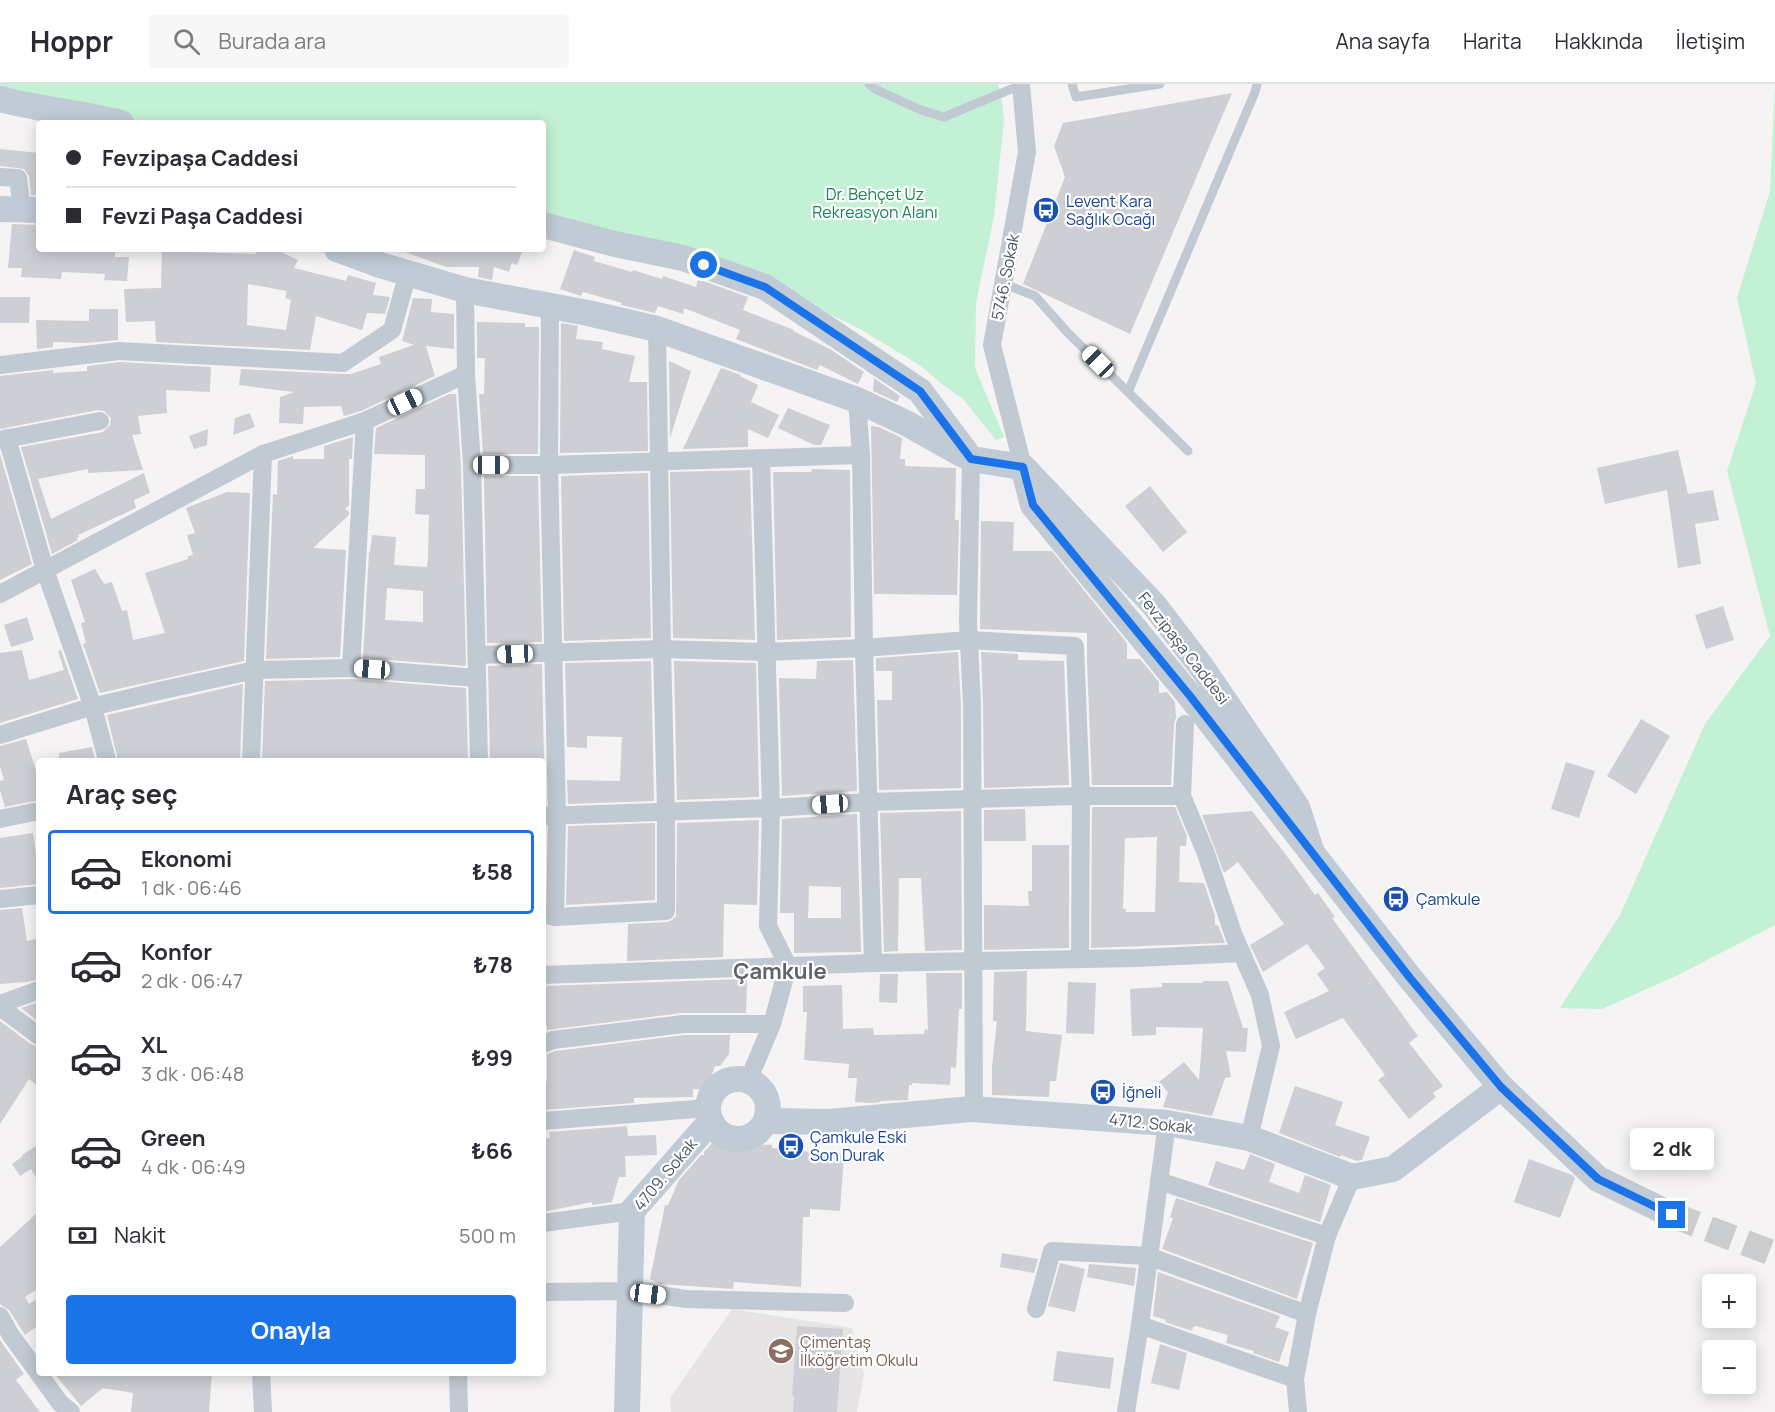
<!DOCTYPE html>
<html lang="tr">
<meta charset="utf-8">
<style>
body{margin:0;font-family:Manrope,sans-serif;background:#f7f7f7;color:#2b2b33;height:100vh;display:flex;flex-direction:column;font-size:22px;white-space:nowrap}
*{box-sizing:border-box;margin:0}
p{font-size:20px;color:#7c7c81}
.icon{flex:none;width:33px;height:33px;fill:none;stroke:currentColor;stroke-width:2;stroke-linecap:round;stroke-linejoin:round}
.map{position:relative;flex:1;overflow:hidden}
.panel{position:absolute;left:36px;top:674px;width:510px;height:618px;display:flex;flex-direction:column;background:#fff;border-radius:6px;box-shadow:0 3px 15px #0003}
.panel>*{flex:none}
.guide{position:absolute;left:36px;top:36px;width:510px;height:132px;border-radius:6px;box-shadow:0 3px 15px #0003;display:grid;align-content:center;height:132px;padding:0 30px;background:#fff}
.fabs{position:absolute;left:1702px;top:1190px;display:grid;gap:12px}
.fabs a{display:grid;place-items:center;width:54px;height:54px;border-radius:6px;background:#fff;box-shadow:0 3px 15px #0003;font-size:30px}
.end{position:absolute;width:27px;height:27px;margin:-14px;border:8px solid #1a73e8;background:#fff;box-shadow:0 0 0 3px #fff}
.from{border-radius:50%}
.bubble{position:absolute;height:42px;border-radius:6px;background:#fff;box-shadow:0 3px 15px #0003;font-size:20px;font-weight:700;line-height:42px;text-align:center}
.car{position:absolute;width:18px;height:36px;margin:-18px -9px;border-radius:8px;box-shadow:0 0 4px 2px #0007;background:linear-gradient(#fff 24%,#345 0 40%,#fff 0 76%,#345 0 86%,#fff 0)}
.guide b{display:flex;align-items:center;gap:21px;height:57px;font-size:22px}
.guide b+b{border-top:2px solid #e1e1e2}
.guide i{width:15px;height:15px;background:#2b2b33}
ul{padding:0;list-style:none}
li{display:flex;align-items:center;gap:18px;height:84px;margin:0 12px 9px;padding:0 18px;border:3px solid transparent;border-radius:6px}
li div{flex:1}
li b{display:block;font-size:22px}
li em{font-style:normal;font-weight:700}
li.current{border-color:#1a73e8}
li>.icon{width:54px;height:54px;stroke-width:1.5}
h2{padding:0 30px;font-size:27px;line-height:72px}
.pay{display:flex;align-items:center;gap:15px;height:66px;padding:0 30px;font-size:22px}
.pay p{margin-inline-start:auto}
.cta{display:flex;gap:12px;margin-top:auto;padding:12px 30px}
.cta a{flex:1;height:69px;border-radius:6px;background:#1a73e8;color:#fff;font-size:24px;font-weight:700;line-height:69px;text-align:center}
header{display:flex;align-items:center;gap:36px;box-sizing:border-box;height:84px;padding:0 30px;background:#fff;border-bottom:2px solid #e1e1e2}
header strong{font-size:28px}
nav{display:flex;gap:33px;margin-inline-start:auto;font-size:21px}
.search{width:420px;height:54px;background:#f7f7f7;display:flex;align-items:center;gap:15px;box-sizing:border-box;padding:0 21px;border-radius:6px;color:#7c7c81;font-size:22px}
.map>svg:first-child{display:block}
.education{fill:#e6e4e5}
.green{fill:#c3f1d5}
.building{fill:#cdcfd5;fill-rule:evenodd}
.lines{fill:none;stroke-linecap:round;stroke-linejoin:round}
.secondary-tunnel{stroke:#caccce;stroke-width:26;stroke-dasharray:26 13;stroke-linecap:butt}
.lane{stroke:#c1cad2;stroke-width:9}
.street{stroke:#c1cad2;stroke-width:18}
.secondary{stroke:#c1cbd6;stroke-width:26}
.route{stroke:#1a73e8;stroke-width:8}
.labels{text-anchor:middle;stroke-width:4.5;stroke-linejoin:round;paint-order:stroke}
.park-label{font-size:16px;fill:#17864f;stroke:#fff}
.transit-label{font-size:16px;fill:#164399;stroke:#fff;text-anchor:start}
.street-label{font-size:16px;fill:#4a5661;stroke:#fff}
.education-label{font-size:16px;fill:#785e54;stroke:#fff;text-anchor:start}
.district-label{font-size:22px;font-weight:bold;fill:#5f6368;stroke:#fff}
</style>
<header>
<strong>Hoppr</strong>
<div class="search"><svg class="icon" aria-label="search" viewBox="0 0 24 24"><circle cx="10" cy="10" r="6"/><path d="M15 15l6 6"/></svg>Burada ara</div>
<nav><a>Ana sayfa</a><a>Harita</a><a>Hakkında</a><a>İletişim</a></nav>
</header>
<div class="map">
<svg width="1775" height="1328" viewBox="0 0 1775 1328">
<rect width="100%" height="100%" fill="#f5f3f3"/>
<!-- education -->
<polygon class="education" points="732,1225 852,1244 864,1291 857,1328 671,1328 670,1314"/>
<!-- green -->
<g class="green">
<polygon points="0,0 998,0 1001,10 1004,36 994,132 976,219 975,284 1004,353 996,356 963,315 943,301 921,282 860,245 760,196 543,135 543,39 138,39 27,20 0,13"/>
<polygon points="1775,0 1775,841 1678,891 1602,925 1560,924 1620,831 1705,640 1770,552 1727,387 1756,299 1737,214 1770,107"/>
</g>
<!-- building -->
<g class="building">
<polygon points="1232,9 1130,250 1023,200 1065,93 1054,62 1063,39"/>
<polygon points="0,65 39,69 39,111 31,111 29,92 24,85 0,82"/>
<polygon points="12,140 39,141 39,165 115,165 115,173 129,173 127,197 104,196 105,190 62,188 61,195 21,193 22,184 8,184"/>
<path d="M 162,165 L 190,165 L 190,168 L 256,170 L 256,165 L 277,166 L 298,176 L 294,184 L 346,197 L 348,191 L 376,199 L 373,211 L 390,213 L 385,230 L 367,229 L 362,246 L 316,232 L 310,266 L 156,258 L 155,237 L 126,238 L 124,205 L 161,204 ZM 248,200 L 287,207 L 285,214 L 291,216 L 286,246 L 247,241 Z"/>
<polygon points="402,165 523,165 517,181 512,179 509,188 494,183 492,196 478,193 479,183 446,183 402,167"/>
<polygon points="574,166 595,173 594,177 632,188 633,186 662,195 663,192 696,203 698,195 748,213 743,226 794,246 793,247 830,265 864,288 858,300 820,281 817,286 736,255 740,246 684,224 683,230 658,222 655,229 621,221 622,219 583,208 581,212 560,205"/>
<polygon points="0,213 30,213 29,239 0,239"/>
<polygon points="413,214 432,215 431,228 454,230 454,265 426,262 435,292 361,327 344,332 341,322 304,323 303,340 279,339 280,313 294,308 239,301 241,285 342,290 351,290 381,280 379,273 414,261 402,257"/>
<polygon points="89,225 118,225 118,256 87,259 53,258 53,263 37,265 36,236 89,237"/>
<polygon points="477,238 525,239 525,243 539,243 538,370 483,370 479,310 484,310 485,274 477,274"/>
<polygon points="561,239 578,242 576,255 603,258 602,265 635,272 629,298 647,298 648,367 560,369"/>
<polygon points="669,277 691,287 670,354"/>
<polygon points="119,278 211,283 210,308 166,306 167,329 138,332 141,350 132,351 143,386 88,389 88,385 38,395 51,435 144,389 150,409 134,416 136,424 78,451 79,453 77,454 78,456 52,470 21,363 103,348 110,341 111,334 104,327 98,326 0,345 0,292 53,286 53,289 87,287 87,282"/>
<polygon points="721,284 741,291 740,292 758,301 751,318 779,331 768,354 748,345 748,363 683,365"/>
<polygon points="874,294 900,312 897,318 873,307"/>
<path d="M 449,310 L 456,310 L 461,382 L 466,582 L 363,574 L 369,468 L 370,468 L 372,451 L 396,453 L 394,481 L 427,483 L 428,474 L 429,431 L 415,430 L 416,405 L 425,405 L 425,371 L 374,370 L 376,344 ZM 387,504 L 423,507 L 423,538 L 385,536 Z"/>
<polygon points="788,324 830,341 821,361 814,361 778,344"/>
<polygon points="250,329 255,343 233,351 235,334"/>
<polygon points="871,342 879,343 902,354 900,375 905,375 905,382 956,384 955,436 959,436 957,511 874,510"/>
<polygon points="208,345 207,361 194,365 189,352"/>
<polygon points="353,353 352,375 349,375 349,421 345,425 349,428 348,432 313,464 346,466 340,573 266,575 273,410 277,411 278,377 293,372 293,375 324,375 324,362"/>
<polygon points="1678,366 1688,410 1713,406 1719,436 1695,440 1701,480 1678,484 1667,406 1605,420 1597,384"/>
<polygon points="0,370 32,480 0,496"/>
<polygon points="812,385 850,386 851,553 777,556 773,388 811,388"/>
<polygon points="750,386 755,556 673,554 670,388"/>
<polygon points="648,389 651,554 564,557 561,392"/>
<polygon points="484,392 538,392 542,558 487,559"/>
<polygon points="1150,402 1187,448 1163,468 1125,422"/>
<polygon points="227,408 250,409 244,577 100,609 83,560 86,559 81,539 85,538 71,496 95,485 104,500 112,498 122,527 127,526 133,556 165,549 145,489 188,475 188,472 193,471 187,451 195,449 186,424"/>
<polygon points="981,437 1014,438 1013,467 1052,467 1127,559 1127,575 1140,575 1159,598 1159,609 1167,608 1175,618 1176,633 1174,640 1171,701 1092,701 1087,577 1087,549 980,545"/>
<polygon points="1723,522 1734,556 1706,565 1695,531"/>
<polygon points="27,533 34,556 11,563 4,541"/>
<polygon points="22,566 29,596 64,586 58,567 61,566 78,615 0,639 0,569"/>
<polygon points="958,568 961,621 961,704 879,706 877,616 892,616 892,587 876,587 876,574"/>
<polygon points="981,568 1018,570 1018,576 1064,577 1069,701 984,704 983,621"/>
<polygon points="853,576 857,707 782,712 779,594 816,595 817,577"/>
<polygon points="651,577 654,717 568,720 567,696 620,697 622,653 587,652 587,664 567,663 565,579"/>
<polygon points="674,577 756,579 759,713 677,716"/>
<polygon points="542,580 544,675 490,676 488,582"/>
<polygon points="351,595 466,604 468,676 262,676 265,597"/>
<polygon points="243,600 240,676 118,676 107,631"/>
<polygon points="1641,635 1670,652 1636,710 1607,692"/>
<polygon points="26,655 39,696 39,716 5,723 0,706 0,697 4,696 0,682 0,662"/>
<polygon points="92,663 95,676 59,676 59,669"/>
<polygon points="1566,678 1595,687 1579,734 1551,725"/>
<path d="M 1092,723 L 1175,723 L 1187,752 L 1186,762 L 1180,762 L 1179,798 L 1204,799 L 1215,832 L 1215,841 L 1218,841 L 1225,859 L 1091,864 ZM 1157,753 L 1155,828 L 1126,828 L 1126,825 L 1123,825 L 1125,754 Z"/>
<polygon points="1025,725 1026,757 984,757 984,726"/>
<polygon points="961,727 962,866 925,867 921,794 899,794 898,867 884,868 880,729"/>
<polygon points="1252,727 1290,776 1315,811 1318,809 1335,833 1332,834 1418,952 1409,959 1443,1002 1433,1009 1436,1013 1409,1035 1378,996 1385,991 1343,934 1296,955 1284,928 1329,907 1317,890 1325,884 1307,860 1263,888 1250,861 1284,840 1238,778 1224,789 1202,731"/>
<path d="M 857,730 L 861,868 L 794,869 L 794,829 L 780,829 L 782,735 ZM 809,802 L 841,803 L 841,834 L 808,834 Z"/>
<polygon points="759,736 757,821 724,820 723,873 627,877 628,840 667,838 672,836 676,832 677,739"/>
<polygon points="655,739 655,816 566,821 568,742"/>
<polygon points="33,749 37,778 39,778 39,800 0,804 0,754"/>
<polygon points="1032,761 1069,761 1069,864 984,866 984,821 1029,822 1028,807 1032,807"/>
<polygon points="22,824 27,857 39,854 39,895 27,898 0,900 0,826"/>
<polygon points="1027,887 1026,947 1062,951 1056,997 1050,997 1049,1013 992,1011 992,983 997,937 993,937 994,888"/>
<polygon points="926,889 962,889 962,925 959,925 956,984 951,983 950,1001 912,999 912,1001 909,1001 908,1016 880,1017 880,1018 874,1019 855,1018 857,994 848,994 849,980 804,976 807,928 803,928 803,902 842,901 843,945 873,944 874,951 924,950 925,945 928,946"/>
<polygon points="880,890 898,890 897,919 879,918"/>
<polygon points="747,895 746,929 682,929 547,946 547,941 543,941 543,902"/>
<polygon points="1203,897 1228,897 1243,944 1248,944 1246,968 1226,967 1231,993 1225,994 1212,1032 1163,1023 1168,1008 1159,998 1184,978 1199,996 1203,944 1156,943 1156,951 1132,952 1130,905 1162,903 1162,899 1203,899"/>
<polygon points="1068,898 1096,899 1094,950 1066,949"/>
<polygon points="39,918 39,938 21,924"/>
<polygon points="0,937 32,961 39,963 39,1003 29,995 0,1040"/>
<polygon points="684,951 730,951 729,970 720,982 715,982 706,1006 693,1005 693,1013 634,1014 634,1019 543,1026 543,998 547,997 547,970 556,967"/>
<polygon points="1295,1002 1343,1018 1335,1041 1370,1053 1362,1076 1357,1077 1341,1071 1340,1073 1279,1049"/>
<polygon points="627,1042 628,1052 656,1051 657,1071 625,1072 626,1093 619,1093 612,1118 592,1121 592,1118 543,1128 543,1055 550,1054 549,1048"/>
<polygon points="713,1058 772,1061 772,1064 844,1071 840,1127 810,1125 810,1133 803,1133 801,1203 734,1198 733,1205 660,1200 650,1195 665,1121 668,1121 679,1096 701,1071 704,1071 704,1068"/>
<polygon points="39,1060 39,1099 31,1085 20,1092 12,1080 23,1072 22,1071"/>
<polygon points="1250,1070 1275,1080 1269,1098 1299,1109 1305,1091 1331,1101 1320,1138 1208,1101 1216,1077 1244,1086"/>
<polygon points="1529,1075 1572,1091 1575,1094 1560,1134 1514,1118"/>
<polygon points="1176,1114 1313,1159 1297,1215 1162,1165 1173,1134 1170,1133"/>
<polygon points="39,1127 39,1204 25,1213 29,1220 39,1214 39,1228 36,1230 39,1235 39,1241 25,1251 9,1226 0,1220 0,1163"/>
<polygon points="1002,1169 1038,1175 1034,1189 1000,1183"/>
<polygon points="1060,1179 1085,1185 1075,1228 1048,1222"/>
<polygon points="1089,1180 1136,1184 1134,1202 1087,1193"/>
<polygon points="1158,1188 1280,1232 1275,1243 1289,1248 1279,1278 1253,1269 1254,1267 1226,1259 1228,1251 1196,1242 1193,1243 1192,1247 1165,1238 1166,1236 1153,1232"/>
<polygon points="797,1242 843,1245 837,1328 793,1328 794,1312 792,1311"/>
<polygon points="0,1256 24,1290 16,1296 40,1328 0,1328"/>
<polygon points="1160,1260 1187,1269 1179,1306 1151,1299"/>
<polygon points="1057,1267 1114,1274 1110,1305 1053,1297"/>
<polygon points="53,1288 212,1288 209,1328 131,1328 133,1309 103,1304 81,1322"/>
</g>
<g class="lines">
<!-- secondary-tunnel -->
<polyline class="secondary-tunnel" points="1672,1131 1775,1170"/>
<!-- lane -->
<g class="lane">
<polyline points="869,0 875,5 921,26 944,33 1021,1"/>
<polyline points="1072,0 1076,13 1160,0"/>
<polyline points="1004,200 1035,212 1068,249 1188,367"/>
<polyline points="1128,308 1255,8 1257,0"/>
</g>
<!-- street -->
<g class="street">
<polyline points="1021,0 1027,68 992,261 1023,383"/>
<polyline points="0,93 18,94 22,126"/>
<polyline points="465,206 466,290 472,381 479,676"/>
<polyline points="550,222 549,381 557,732 555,833"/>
<polyline points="0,281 119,267 343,279 392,246 408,189"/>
<polyline points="857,316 861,371 864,564 873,879"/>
<polyline points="7,354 45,486 93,623 107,676"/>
<polyline points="0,356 100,337"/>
<polyline points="971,375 968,537 972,621 974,1025"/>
<polyline points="472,381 549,381 861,371"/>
<polyline points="0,510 263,370 365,337 466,290"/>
<polyline points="477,571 662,565 766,568 864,564 969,556 1075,562 1081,712 1080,875"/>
<polyline points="351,584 365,337"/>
<polyline points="0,651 87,624 159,607 255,586 351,584 477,594"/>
<polyline points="251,676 263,370"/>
<polyline points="1182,712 1205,767 1234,852 1260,911 1271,962 1249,1054"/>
<polyline points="543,732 771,724 869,718 1081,712 1182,712 1185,640"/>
<polyline points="0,735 39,727"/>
<polyline points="0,815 39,811"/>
<polyline points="543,830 555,833 666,827 666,728 662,565 657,245"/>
<polyline points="543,891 873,879 1138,874 1242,869"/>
<polyline points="0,920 39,906"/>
<polyline points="0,923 39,952"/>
<polyline points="543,960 553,956 683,940 772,940"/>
<polyline points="748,997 772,940 788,882 768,842 771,724 761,374"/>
<polyline points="543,1037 708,1024"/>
<polyline points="1159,1097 1327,1152"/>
<polyline points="543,1139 632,1127"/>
<polyline points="543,1208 629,1207 687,1215 845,1219"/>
<polyline points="1036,1225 1052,1167 1148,1172 1307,1230"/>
<polyline points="0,1232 10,1250 60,1319 71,1328"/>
<polyline points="1140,1241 1295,1295"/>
<polyline points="261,1288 263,1328"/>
<polyline points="458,1288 459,1328"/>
<polyline points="1126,1328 1140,1241 1167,1039"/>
<polyline points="1298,1328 1295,1295 1307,1230 1327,1152 1352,1093"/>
</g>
<!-- secondary -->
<g class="secondary">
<path d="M 0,15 C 40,26 81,28 121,39"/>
<polyline points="0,125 39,126"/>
<polyline points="543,141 615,160 683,174 765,203 920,307 971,375 1023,383 1154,521 1203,585 1297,723 1312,769 1190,612 1033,421 1023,383"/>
<polyline points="337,165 380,181 465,206 588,229 657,245 857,316 906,339 963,371"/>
<polyline points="1312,769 1410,894 1501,1003 1598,1095 1672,1131"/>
<circle cx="738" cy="1025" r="30"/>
<polyline points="766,1037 829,1038 971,1025 1167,1039 1249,1054 1352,1093 1393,1085 1501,1003"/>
<polyline points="627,1328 632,1127 711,1037"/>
</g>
</g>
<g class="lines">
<!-- route -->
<polyline class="route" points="704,181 765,203 920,307 971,375 1023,383 1033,421 1190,612 1410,894 1501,1003 1598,1095 1672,1131"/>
</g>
<!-- icons -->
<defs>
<symbol id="bus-disc" viewBox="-11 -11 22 22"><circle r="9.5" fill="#1a4fb4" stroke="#fff"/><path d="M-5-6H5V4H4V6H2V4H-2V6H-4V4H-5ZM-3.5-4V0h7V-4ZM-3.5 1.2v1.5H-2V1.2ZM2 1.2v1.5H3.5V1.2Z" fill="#fff"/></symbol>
<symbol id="school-disc" viewBox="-11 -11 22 22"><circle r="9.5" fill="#8d6e63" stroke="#fff"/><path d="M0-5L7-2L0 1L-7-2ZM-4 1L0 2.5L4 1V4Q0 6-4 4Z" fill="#fff"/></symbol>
</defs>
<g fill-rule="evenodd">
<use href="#bus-disc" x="1031" y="111" width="30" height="30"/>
<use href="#bus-disc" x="1381" y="800" width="30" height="30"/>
<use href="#bus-disc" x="1088" y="993" width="30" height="30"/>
<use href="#bus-disc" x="776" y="1047" width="30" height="30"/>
<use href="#school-disc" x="766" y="1252" width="30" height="30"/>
</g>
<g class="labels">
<!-- park labels -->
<g class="park-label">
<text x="875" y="116">Dr. Behçet Uz<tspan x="875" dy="18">Rekreasyon Alanı</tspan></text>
</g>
<!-- transit labels -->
<g class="transit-label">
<text x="1066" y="123">Levent Kara<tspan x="1066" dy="18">Sağlık Ocağı</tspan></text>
<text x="1416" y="821">Çamkule</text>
<text x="1122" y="1014">İğneli</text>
<text x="810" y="1059">Çamkule Eski<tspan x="810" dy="18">Son Durak</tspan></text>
</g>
<!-- street labels -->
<g class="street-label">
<text transform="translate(1005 193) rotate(-79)" y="6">5746. Sokak</text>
<text transform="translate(1184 564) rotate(52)" y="6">Fevzipaşa Caddesi</text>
<text transform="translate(1151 1039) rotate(6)" y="6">4712. Sokak</text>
<text transform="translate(665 1090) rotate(-50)" y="6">4709. Sokak</text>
</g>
<!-- education labels -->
<g class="education-label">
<text x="800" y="1264">Çimentaş<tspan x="800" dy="18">İlköğretim Okulu</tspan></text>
</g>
<!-- district labels -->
<g class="district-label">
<text x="780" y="895">Çamkule</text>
</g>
</g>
</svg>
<div class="fabs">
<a>+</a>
<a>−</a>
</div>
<i class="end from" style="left:704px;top:181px"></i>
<i class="end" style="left:1672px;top:1131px"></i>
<div class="bubble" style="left:1630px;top:1044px;width:84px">2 dk</div>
<i class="car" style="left:1098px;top:278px;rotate:315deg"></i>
<i class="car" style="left:405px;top:318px;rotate:65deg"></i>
<i class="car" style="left:491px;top:381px;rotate:90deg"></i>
<i class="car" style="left:515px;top:570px;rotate:268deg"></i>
<i class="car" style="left:372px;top:585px;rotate:274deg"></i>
<i class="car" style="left:830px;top:720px;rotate:266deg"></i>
<i class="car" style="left:648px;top:1210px;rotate:97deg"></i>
<div class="guide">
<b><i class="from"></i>Fevzipaşa Caddesi</b>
<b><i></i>Fevzi Paşa Caddesi</b>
</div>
<section class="panel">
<h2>Araç seç</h2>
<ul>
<li class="current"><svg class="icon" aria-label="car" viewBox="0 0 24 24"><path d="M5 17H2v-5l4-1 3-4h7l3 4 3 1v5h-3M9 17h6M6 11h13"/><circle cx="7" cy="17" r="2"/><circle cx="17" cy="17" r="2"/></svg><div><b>Ekonomi</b><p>1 dk · 06:46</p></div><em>₺58</em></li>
<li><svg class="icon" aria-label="car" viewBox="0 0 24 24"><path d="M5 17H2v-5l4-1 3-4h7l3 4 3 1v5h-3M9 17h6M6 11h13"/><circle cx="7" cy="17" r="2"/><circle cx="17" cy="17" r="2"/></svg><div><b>Konfor</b><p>2 dk · 06:47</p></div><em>₺78</em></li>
<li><svg class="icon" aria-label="car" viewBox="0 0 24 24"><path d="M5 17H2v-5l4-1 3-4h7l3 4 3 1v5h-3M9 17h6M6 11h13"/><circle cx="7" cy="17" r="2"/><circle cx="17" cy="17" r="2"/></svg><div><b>XL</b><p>3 dk · 06:48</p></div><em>₺99</em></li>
<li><svg class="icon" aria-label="car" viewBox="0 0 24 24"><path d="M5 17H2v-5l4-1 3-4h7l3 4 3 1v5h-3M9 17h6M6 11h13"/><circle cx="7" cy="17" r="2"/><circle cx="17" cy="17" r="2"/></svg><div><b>Green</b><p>4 dk · 06:49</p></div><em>₺66</em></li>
</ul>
<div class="pay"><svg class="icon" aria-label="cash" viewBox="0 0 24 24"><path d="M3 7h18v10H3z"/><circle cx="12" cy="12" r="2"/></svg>Nakit<p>500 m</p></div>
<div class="cta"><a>Onayla</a></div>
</section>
</div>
